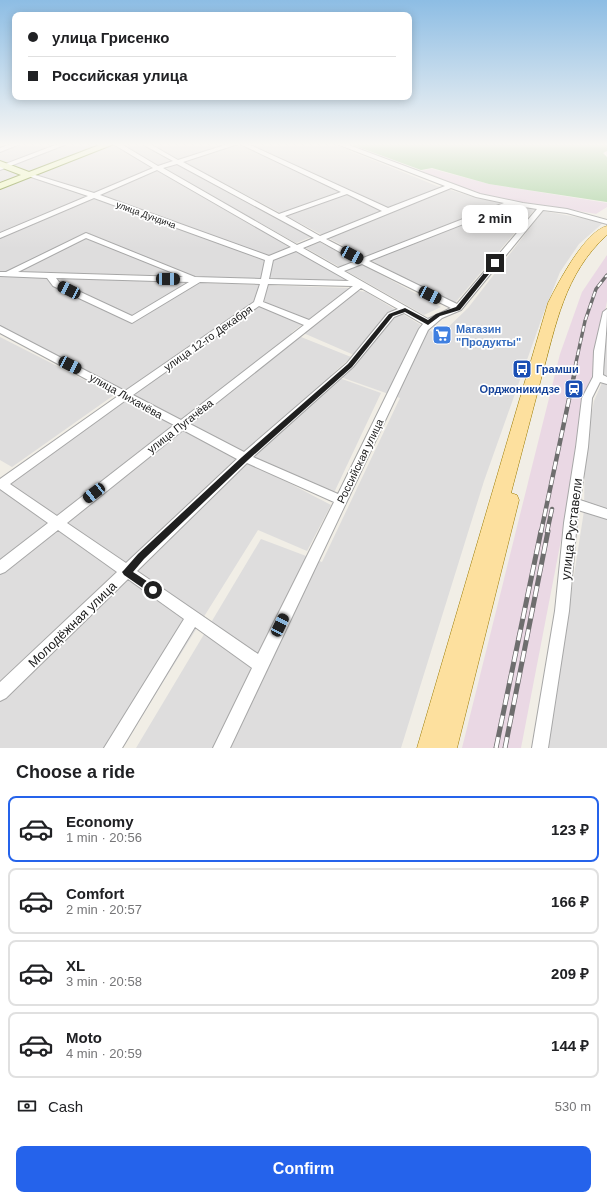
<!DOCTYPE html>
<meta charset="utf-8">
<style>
body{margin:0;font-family:Helvetica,sans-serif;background:#f2f2f2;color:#202124;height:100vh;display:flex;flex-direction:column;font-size:15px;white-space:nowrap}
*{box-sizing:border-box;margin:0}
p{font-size:13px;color:#757577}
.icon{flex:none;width:22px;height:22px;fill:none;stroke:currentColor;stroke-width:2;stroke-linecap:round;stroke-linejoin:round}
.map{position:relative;height:748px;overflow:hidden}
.sheet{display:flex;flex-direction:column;background:#fff;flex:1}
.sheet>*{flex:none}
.banner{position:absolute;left:12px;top:12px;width:400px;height:88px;border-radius:8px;box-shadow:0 2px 10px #0003;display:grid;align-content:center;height:88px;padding:0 16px;background:#fff}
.end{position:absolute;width:18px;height:18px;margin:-9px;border:5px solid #202020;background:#fff;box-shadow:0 0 0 2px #fff}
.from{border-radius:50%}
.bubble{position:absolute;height:28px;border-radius:8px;background:#fff;box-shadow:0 2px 10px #0003;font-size:13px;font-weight:700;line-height:28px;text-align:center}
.car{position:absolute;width:12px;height:24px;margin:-12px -6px;border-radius:5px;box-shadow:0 0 3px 1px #0007;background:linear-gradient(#222 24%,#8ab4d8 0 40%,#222 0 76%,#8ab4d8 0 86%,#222 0)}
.banner b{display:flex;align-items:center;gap:14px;height:38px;font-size:15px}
.banner b+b{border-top:1px solid #e0e0e0}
.banner i{width:10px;height:10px;background:#202124}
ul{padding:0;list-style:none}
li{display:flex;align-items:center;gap:12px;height:66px;margin:0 8px 6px;padding:0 8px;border:2px solid #e0e0e0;border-radius:8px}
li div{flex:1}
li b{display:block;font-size:15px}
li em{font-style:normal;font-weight:700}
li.current{border-color:#2563eb}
li>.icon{width:36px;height:36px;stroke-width:1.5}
h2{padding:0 16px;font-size:18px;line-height:48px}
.pay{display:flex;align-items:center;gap:10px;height:44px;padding:0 16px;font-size:15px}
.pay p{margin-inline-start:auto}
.cta{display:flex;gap:8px;margin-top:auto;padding:8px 16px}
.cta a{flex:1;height:46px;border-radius:8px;background:#2563eb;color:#fff;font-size:16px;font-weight:700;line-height:46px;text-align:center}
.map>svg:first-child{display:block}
.residential{fill:#dedddd}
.industrial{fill:#ead8e4}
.forest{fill:#a4d09a}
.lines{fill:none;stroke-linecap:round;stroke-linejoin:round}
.street-casing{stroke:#a7a7a7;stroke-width:2}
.secondary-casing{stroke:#5f7b03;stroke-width:2}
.primary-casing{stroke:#9c7b00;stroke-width:1}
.street{fill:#fff;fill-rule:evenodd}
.secondary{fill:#f0fbba;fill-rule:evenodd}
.primary{fill:#fde09e;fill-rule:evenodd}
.rail-far2-casing{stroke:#6e6e6e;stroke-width:3.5}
.rail-far1-casing{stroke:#6e6e6e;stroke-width:4.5}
.rail-casing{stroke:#6e6e6e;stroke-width:5}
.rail-far2{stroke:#fff;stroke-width:2;stroke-dasharray:6;stroke-linecap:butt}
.rail-far1{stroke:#fff;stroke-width:3;stroke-dasharray:8;stroke-linecap:butt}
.rail{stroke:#fff;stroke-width:3.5;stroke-dasharray:11;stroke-linecap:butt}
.route{fill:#202020}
.labels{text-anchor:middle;stroke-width:3.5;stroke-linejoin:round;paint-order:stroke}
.far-street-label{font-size:9px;fill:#202020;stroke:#fff}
.shop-label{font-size:11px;font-weight:bold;fill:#366cbe;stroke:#fff;text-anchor:start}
.street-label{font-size:11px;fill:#202020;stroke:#fff}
.transit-label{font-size:11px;font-weight:bold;fill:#164399;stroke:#fff;text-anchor:start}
.near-street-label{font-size:13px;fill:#202020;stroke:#fff}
</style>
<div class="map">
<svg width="607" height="748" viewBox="0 0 607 748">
<rect width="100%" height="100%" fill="#f1eee6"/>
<!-- residential -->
<g class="residential">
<polygon points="21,144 113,144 292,245 353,281 0,271 0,152"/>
<polygon points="119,144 139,144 311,237 296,243"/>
<polygon points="149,144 333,144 437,186 473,197 535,209 454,304"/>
<polygon points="543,211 604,222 579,244 560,272 544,312 484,481 401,748 136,748 261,539 322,562 400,398 335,375 354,355 301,332 354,290 366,292 439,336 468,308"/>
<polygon points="320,242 441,307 424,315 306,248"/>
<polygon points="0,276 350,288 291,333 351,357 331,375 381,393 332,497 0,328"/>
<polygon points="607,327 607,748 547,748 584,511 585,447 594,401 604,378 602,352"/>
<polygon points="0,337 114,395 12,467 0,460"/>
<polygon points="128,399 331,505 307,551 258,530 122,748 0,748 0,490"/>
</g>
<!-- industrial -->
<g class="industrial">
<polygon points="432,169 489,184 607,203 607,207 596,214 550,206 528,204 479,194 421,171"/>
<polygon points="607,255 607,301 521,748 462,748 560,354 582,292"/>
</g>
<!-- forest -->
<polygon class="forest" points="350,144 607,144 607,151 603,153 607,157 607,202 489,184 432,168 421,170"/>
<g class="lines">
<defs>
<g id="street">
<polygon points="10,144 20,144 0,152 0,148"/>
<polygon points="58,144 67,144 0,170 0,166"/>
<path d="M 113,144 L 121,144 L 158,166 L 173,161 L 142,144 L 150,144 L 178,160 L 228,144 L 238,144 L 183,162 L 279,214 L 341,192 L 240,144 L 248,144 L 388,208 L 445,186 L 337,144 L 346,144 L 480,194 L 523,203 L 567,209 L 607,220 L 607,224 L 567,213 L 543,210 L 461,310 L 442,318 L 428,330 L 230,748 L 213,748 L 252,668 L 195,627 L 122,748 L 104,748 L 184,619 L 128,579 L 6,698 L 0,701 L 0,682 L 117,572 L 58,530 L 5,572 L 0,574 L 0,560 L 48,523 L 0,489 L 0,479 L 118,396 L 0,333 L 0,326 L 125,391 L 254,302 L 260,284 L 200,282 L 132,323 L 53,286 L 47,278 L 0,276 L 0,272 L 6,272 L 86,233 L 195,277 L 261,279 L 265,260 L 94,198 L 0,238 L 0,233 L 88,196 L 28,176 L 28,174 L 32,174 L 94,193 L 153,168 ZM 177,164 L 314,238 L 297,245 L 163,168 ZM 157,170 L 291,247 L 269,256 L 100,195 ZM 451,188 L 476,197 L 504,203 L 363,258 L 326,239 ZM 347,194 L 382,211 L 320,236 L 285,216 ZM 512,205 L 537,209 L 457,304 L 369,261 ZM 86,238 L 183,277 L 18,272 ZM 320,241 L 356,261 L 338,268 L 303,248 ZM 296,251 L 349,281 L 269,279 L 273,260 ZM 362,264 L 451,308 L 428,319 L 344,271 ZM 56,278 L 189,282 L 132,316 L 59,282 ZM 268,284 L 353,286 L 309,320 L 263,302 ZM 361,288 L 398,309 L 388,313 L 347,363 L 244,452 L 190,424 ZM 259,306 L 304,325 L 181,420 L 133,395 ZM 404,313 L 423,324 L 419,329 L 338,494 L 253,457 L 353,367 L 394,317 ZM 126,400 L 174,425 L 57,516 L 10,484 ZM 183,430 L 237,459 L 126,563 L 67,523 ZM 247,463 L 334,502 L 258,654 L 137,571 Z"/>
<path d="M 607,309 C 607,332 604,353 603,375 L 607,377 L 607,384 L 600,382 L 592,398 L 588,447 L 580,500 L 607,509 L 607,519 L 578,510 L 569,611 L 548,748 L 532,748 L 555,611 L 564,523 L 576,447 L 582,398 L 593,377 L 594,351 L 603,312 Z"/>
</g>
<polygon id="secondary" points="102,144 114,144 0,189 0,183 21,175 0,167 0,161 29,172"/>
<path id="primary" d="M 607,226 L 607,235 C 564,274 556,325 541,379 C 531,417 521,455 511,493 L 517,495 L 519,500 L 457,748 L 417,748 L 548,303 C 558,283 585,231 607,226 Z"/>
</defs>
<!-- street casing -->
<use href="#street" class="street-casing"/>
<!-- secondary casing -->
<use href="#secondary" class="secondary-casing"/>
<!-- primary casing -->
<use href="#primary" class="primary-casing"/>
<!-- street -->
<use href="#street" class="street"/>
<!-- secondary -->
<use href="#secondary" class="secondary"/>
<!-- primary -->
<use href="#primary" class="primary"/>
<defs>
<polyline id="rail-far2" points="575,367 585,321 596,289 607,275"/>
<g id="rail-far1">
<polyline points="541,532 576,366"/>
<polyline points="547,532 552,509"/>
</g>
<g id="rail">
<polyline points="496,748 541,531"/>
<polyline points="505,748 548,531"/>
</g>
</defs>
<!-- rail-far2 casing -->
<use href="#rail-far2" class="rail-far2-casing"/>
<!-- rail-far1 casing -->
<use href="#rail-far1" class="rail-far1-casing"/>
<!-- rail casing -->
<use href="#rail" class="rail-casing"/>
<!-- rail-far2 -->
<use href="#rail-far2" class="rail-far2"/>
<!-- rail-far1 -->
<use href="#rail-far1" class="rail-far1"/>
<!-- rail -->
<use href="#rail" class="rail"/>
</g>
<!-- sky -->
<linearGradient id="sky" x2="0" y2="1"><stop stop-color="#8dbde4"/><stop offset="0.58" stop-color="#f9f7f4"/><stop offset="1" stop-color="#f9f7f4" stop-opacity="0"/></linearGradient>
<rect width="607" height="249" fill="url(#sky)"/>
<!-- route -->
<polygon class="route" points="493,262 498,263 460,310 440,316 428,325 405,312 393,316 352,367 248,460 144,559 133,572 156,587 158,590 156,593 150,593 124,575 122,572 124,570 138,554 242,457 348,364 389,314 405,308 428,320 436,314 456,307"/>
<!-- icons -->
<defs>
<symbol id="supermarket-square" viewBox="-11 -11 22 22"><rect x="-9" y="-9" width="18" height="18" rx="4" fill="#3f7fe0" stroke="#fff"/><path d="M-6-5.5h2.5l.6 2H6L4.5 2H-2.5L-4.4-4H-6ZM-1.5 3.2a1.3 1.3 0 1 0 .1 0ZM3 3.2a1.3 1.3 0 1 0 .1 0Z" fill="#fff"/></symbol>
<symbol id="bus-square" viewBox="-11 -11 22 22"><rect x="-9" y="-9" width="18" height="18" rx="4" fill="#1a4fb4" stroke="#fff"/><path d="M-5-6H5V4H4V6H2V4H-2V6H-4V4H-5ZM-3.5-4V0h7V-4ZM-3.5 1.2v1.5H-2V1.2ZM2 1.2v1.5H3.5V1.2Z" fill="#fff"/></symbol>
<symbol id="station-square" viewBox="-11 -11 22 22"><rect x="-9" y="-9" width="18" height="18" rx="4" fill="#1a4fb4" stroke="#fff"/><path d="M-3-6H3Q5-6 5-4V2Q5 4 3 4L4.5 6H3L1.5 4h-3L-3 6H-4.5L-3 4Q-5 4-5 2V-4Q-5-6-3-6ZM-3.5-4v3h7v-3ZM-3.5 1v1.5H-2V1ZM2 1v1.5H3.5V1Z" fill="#fff"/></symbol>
</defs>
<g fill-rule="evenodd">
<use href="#supermarket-square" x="431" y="324" width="22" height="22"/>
<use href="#bus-square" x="511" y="358" width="22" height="22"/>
<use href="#station-square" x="563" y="378" width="22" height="22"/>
</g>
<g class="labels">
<!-- far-street labels -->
<g class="far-street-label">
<text transform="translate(146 215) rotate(20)" y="3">улица Дундича</text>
</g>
<!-- shop labels -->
<g class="shop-label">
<text x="456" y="333">Магазин<tspan x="456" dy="13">"Продукты"</tspan></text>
</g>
<!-- street labels -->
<g class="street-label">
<text transform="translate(208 338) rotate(-35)" y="4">улица 12-го Декабря</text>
<text transform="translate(126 396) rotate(29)" y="4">улица Лихачёва</text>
<text transform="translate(180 426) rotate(-38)" y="4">улица Пугачёва</text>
<text transform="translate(360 461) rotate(-64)" y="4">Российская улица</text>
</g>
<!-- transit labels -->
<g class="transit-label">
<text x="536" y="373">Грамши</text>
<text x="560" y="393" text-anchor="end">Орджоникидзе</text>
</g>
<!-- near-street labels -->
<g class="near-street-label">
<text transform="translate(571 529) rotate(-83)" y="5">улица Руставели</text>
<text transform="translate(72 624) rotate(-44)" y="5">Молодёжная улица</text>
</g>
</g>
</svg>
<i class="end from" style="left:153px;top:590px"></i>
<i class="end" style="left:495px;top:263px"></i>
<div class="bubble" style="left:462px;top:205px;width:66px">2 min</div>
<i class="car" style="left:352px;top:255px;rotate:118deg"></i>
<i class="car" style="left:168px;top:279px;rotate:91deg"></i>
<i class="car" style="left:69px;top:290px;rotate:296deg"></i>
<i class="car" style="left:430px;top:295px;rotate:117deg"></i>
<i class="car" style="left:70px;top:365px;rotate:117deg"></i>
<i class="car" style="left:94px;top:493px;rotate:232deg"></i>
<i class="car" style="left:280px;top:625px;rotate:26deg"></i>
<div class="banner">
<b><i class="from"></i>улица Грисенко</b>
<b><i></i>Российская улица</b>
</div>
</div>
<section class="sheet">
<h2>Choose a ride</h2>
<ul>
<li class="current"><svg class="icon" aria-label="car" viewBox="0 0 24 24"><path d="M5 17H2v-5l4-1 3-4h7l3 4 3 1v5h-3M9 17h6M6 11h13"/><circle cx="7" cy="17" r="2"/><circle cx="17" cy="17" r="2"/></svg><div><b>Economy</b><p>1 min · 20:56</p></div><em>123 ₽</em></li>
<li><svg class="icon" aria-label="car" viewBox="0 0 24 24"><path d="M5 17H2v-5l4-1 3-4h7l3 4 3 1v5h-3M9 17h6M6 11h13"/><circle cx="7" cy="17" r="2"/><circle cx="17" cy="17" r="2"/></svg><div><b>Comfort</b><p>2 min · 20:57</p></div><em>166 ₽</em></li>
<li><svg class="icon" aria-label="car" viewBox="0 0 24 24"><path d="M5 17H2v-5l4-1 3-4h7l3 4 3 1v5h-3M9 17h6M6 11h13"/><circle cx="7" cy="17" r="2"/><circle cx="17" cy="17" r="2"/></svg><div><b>XL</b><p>3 min · 20:58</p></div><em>209 ₽</em></li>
<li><svg class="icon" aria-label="car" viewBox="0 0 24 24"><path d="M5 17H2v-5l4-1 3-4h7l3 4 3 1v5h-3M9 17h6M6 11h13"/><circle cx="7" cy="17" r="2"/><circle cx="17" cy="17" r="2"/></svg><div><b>Moto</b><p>4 min · 20:59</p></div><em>144 ₽</em></li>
</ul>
<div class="pay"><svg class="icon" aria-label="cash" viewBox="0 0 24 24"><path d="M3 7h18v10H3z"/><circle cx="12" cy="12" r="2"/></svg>Cash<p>530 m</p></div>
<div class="cta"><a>Confirm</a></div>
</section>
